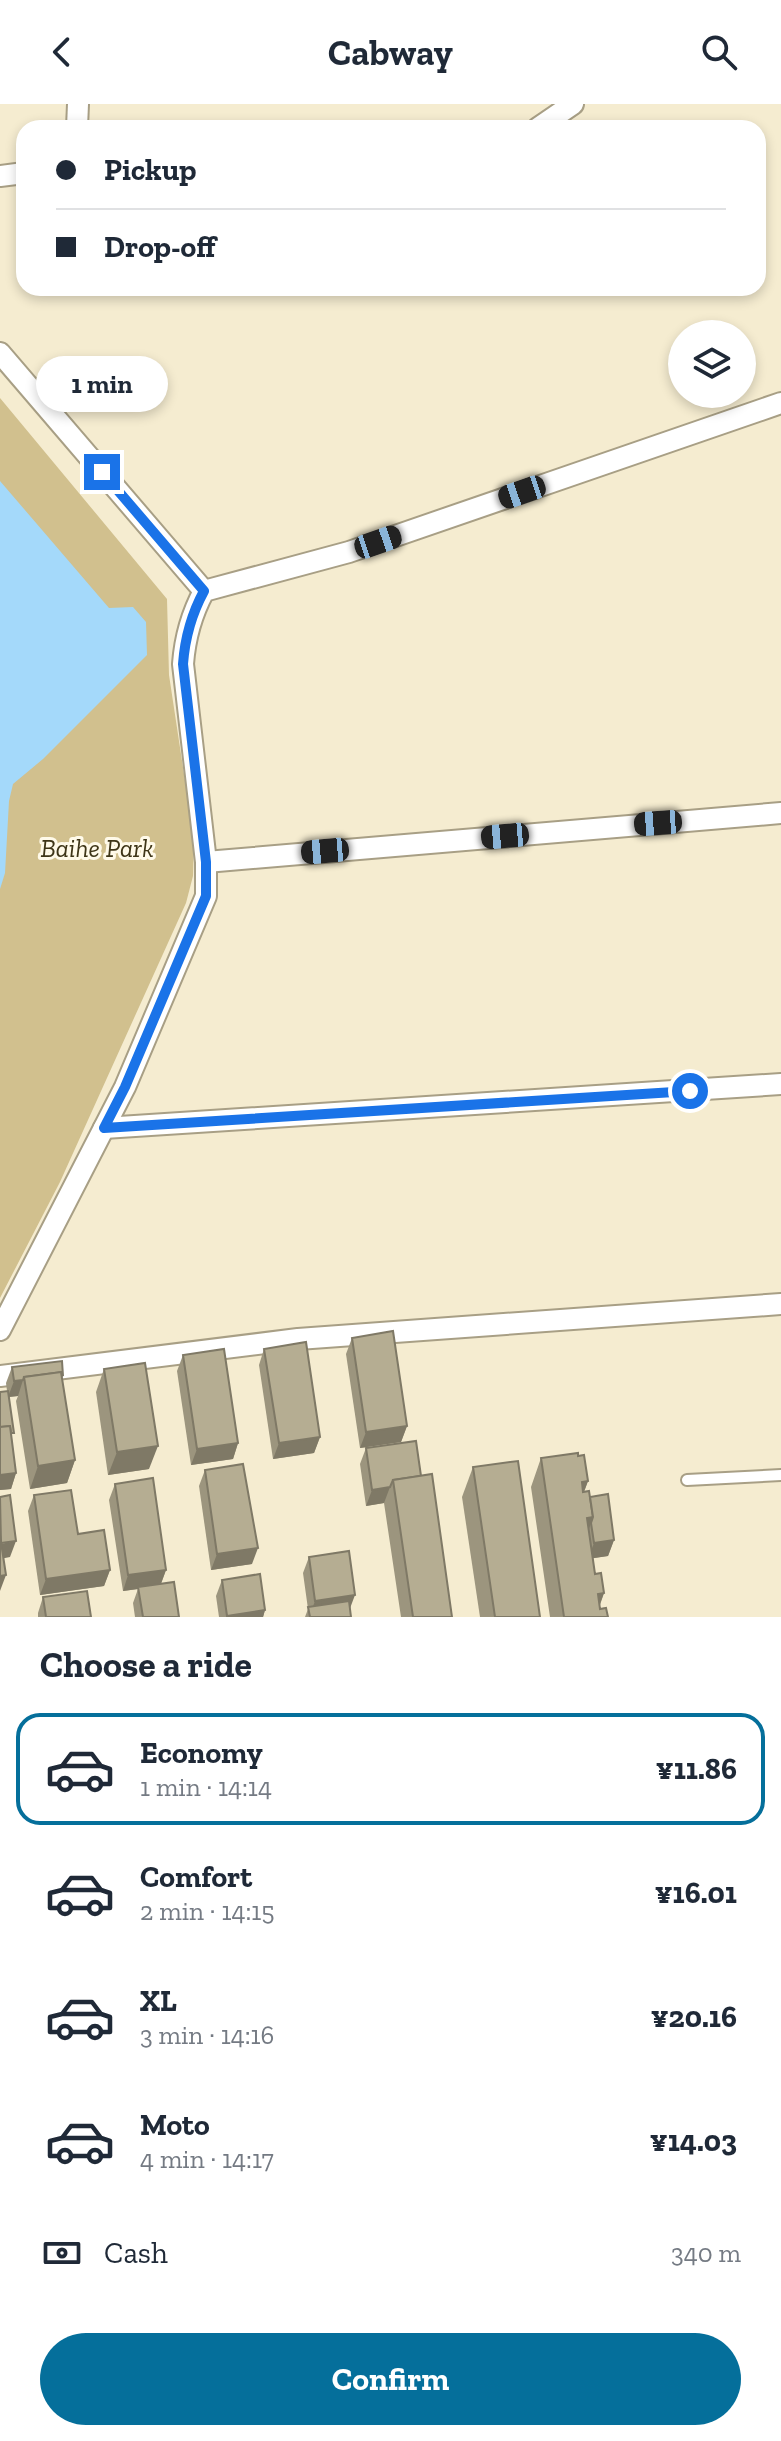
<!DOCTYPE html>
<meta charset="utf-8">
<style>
body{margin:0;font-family:"Zilla Slab",serif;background:#f2f2f3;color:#1f2937;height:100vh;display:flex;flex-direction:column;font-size:30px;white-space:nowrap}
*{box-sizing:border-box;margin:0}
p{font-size:26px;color:#747a83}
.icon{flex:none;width:44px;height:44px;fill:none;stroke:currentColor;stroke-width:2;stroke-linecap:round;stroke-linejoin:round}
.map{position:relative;height:1513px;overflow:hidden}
.drawer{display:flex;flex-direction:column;background:#fff;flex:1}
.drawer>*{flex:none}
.top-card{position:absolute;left:16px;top:16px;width:750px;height:176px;border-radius:24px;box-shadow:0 4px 12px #0003;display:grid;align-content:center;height:176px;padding:0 40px;background:#fff}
.buttons{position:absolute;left:668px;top:216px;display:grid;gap:16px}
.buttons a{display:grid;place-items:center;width:88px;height:88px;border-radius:50%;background:#fff;box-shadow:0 4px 12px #0003;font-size:40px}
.end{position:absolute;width:36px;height:36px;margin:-18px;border:10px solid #1a73e8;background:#fff;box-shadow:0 0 0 4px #fff}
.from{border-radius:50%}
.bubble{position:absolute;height:56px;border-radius:28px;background:#fff;box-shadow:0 4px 12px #0003;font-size:26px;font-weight:700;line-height:56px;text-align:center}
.car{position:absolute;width:24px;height:48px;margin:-24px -12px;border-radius:10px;box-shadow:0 0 6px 2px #0007;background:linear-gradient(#222 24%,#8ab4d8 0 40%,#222 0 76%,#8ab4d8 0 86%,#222 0)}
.top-card b{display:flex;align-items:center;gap:28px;height:76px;font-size:30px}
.top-card b+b{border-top:2px solid #e0e1e3}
.top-card i{width:20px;height:20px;background:#1f2937}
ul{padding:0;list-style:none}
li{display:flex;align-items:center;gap:24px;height:112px;margin:0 16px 12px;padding:0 24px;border:4px solid transparent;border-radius:24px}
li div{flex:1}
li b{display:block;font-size:30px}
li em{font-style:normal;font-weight:700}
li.selected{border-color:#056f9b}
li>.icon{width:72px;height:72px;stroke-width:1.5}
h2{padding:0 40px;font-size:36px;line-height:96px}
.pay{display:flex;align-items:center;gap:20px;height:88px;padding:0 40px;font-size:30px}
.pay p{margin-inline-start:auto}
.action{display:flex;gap:16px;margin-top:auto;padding:16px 40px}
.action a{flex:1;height:92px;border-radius:48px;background:#056f9b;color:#fff;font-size:32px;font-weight:700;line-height:92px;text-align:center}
header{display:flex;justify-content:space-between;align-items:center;height:104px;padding:0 40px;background:#fff;font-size:36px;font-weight:700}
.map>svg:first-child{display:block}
.green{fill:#d1c08e}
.water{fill:#a4d9fa}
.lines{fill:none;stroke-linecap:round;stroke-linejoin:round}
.service-casing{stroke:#a89f85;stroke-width:14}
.minor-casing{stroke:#a89f85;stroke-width:24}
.service{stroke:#fff;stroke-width:10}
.minor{stroke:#fff;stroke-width:20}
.wall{fill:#9c957e}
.shaded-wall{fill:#7f7966}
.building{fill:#b5ad92;stroke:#7f7966;stroke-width:2}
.route{stroke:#1a73e8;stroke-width:10}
.labels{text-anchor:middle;stroke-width:6;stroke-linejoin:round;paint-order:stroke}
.park-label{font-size:26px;font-style:italic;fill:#3e3517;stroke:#fffae9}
</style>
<header><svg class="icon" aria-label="back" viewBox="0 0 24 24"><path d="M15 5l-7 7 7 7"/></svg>Cabway<svg class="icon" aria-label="search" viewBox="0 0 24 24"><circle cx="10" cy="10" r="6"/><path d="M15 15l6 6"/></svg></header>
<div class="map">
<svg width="781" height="1513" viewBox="0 0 781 1513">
<rect width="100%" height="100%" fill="#f5ecd0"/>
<!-- green -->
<polygon class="green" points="0,294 167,495 169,571 194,736 193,772 186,799 60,1078 0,1194"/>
<!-- water -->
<polygon class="water" points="0,377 109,504 133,503 146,518 147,551 43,655 13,680 9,697 5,769 0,785"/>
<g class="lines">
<defs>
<polyline id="service" points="687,1376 781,1371"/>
<g id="minor">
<polyline points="77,24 78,0"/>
<polyline points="538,24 573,0"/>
<polyline points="0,72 24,69"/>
<polyline points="0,249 204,487"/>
<polyline points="206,758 781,709"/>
<polyline points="104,1024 781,980"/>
<path d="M 0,1226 L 125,983 L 206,792 L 206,758 L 183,560 C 185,533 191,511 204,487 L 349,448 L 781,299"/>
<polyline points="0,1272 298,1235 781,1200"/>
</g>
</defs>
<!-- service casing -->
<use href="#service" class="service-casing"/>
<!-- minor casing -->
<use href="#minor" class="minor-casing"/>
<!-- service -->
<use href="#service" class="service"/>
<!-- minor -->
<use href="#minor" class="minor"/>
</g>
<!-- wall -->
<g class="wall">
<polygon points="352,1234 407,1322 401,1338 360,1344 346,1250"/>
<polygon points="264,1245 320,1333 314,1349 273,1355 259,1261"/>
<polygon points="183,1251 238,1339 233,1355 191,1361 177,1267"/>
<polygon points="12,1263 63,1272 62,1274 75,1356 67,1379 30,1385 16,1297 18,1292 9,1293 12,1335 16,1369 11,1385 0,1386 0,1288 7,1287 6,1279"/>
<polygon points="104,1265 149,1365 108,1371 96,1288"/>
<polygon points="366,1344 421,1372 452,1513 401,1513 384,1399 366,1402 360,1360"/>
<polygon points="541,1354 588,1377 584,1388 590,1393 614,1436 608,1452 593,1454 595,1470 604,1489 600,1501 600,1505 608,1513 550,1513 531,1383"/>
<polygon points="473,1363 540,1513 480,1513 462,1393"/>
<polygon points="205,1366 252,1460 211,1466 199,1382"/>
<polygon points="115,1380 166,1466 161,1480 179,1513 135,1513 133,1499 138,1485 123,1487 109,1396"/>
<polygon points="34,1391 78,1430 110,1466 104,1482 40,1491 28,1407"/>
<polygon points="309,1453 350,1505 351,1513 305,1513 308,1505 303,1469"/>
<polygon points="222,1476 265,1506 263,1513 219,1513 216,1492"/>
<polygon points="43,1493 91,1513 38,1513 38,1509"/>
</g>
<!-- shaded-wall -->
<g class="shaded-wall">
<polygon points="23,1276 18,1292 8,1293 14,1277"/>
<polygon points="407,1322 401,1338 360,1344 366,1328"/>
<polygon points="320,1333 314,1349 273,1355 279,1339"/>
<polygon points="238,1339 233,1355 191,1361 197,1345"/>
<polygon points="158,1342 149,1365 108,1371 117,1348"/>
<polygon points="75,1356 67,1379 30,1385 38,1362"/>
<polygon points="16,1369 11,1385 0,1386 0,1371"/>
<polygon points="588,1377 577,1406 582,1378"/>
<polygon points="390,1383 384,1399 366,1402 372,1386"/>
<polygon points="593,1413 583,1443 587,1414"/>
<polygon points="614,1436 608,1452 588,1455 594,1439"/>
<polygon points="16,1437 10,1453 0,1455 0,1440"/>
<polygon points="258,1444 252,1460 211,1466 217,1450"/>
<polygon points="110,1466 104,1482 40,1491 46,1475"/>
<polygon points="166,1466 160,1482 123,1487 128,1471"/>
<polygon points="6,1471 0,1487 0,1472"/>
<polygon points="604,1489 595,1513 598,1490"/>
<polygon points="355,1491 349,1507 309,1513 315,1497"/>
<polygon points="265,1506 263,1513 227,1513 227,1512"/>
</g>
<!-- building -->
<g class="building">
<polygon points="393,1227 407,1322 366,1328 352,1234"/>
<polygon points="306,1238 320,1333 279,1339 264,1245"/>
<polygon points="224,1245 238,1339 197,1345 183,1251"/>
<polygon points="62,1257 63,1272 61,1268 24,1273 23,1276 14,1277 12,1263"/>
<polygon points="145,1259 158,1342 117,1348 104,1265"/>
<polygon points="61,1268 75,1356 38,1362 24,1273"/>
<polygon points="8,1287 14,1329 11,1329 10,1322 0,1323 0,1288"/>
<polygon points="10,1322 16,1369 0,1371 0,1323"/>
<polygon points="416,1337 421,1372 393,1376 390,1383 372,1386 366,1344"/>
<polygon points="578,1349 578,1352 584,1351 588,1377 582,1378 583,1388 589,1387 593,1413 587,1414 595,1470 601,1469 604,1489 598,1490 600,1505 606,1504 608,1513 564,1513 541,1354"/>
<polygon points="518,1357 540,1513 495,1513 473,1363"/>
<polygon points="243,1360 258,1444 217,1450 205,1366"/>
<polygon points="432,1370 452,1513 413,1513 393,1376"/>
<polygon points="153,1374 166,1466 128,1471 115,1380"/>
<polygon points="71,1386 78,1430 104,1426 110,1466 46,1475 34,1391"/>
<polygon points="608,1390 614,1436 594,1439 591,1419 593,1413 590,1393"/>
<polygon points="10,1391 16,1437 1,1439 0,1393"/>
<polygon points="0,1432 6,1471 0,1472"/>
<polygon points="349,1447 355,1491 315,1497 309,1453"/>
<polygon points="260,1470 265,1506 227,1512 222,1476"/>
<polygon points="174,1478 179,1513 143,1513 138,1483"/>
<polygon points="87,1487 91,1513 46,1513 43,1493"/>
<polygon points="349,1497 351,1513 310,1513 308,1503"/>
</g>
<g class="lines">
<!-- route -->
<path class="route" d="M 102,368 L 204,487 C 191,511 185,533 183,560 L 206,758 L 206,792 L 125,983 L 104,1024 L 690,987"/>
</g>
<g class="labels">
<!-- park labels -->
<g class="park-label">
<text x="97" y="753">Baihe Park</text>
</g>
</g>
</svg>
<div class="buttons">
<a><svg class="icon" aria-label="layers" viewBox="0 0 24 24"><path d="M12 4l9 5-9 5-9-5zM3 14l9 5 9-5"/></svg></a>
</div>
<i class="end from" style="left:690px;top:987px"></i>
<i class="end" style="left:102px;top:368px"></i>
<div class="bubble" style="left:36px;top:252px;width:132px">1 min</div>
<i class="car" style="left:522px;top:388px;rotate:251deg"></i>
<i class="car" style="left:378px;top:438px;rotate:71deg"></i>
<i class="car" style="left:658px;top:719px;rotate:266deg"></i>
<i class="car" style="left:505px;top:732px;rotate:265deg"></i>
<i class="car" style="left:325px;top:747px;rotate:265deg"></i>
<div class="top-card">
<b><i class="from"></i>Pickup</b>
<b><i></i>Drop-off</b>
</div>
</div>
<section class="drawer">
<h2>Choose a ride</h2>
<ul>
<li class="selected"><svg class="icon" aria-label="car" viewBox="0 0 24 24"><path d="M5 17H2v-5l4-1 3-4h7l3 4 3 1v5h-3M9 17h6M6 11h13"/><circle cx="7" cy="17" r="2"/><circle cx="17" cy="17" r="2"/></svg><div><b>Economy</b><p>1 min · 14:14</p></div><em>¥11.86</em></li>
<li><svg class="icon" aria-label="car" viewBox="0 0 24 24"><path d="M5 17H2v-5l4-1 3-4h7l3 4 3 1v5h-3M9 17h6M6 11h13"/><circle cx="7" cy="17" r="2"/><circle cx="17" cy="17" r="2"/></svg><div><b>Comfort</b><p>2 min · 14:15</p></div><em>¥16.01</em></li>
<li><svg class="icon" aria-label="car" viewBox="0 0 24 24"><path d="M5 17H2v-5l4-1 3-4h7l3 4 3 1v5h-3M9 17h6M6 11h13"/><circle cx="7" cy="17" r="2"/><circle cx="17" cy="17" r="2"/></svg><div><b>XL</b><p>3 min · 14:16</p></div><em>¥20.16</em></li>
<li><svg class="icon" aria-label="car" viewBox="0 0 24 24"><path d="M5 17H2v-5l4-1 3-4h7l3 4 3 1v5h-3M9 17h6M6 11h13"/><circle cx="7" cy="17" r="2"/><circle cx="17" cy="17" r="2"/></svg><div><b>Moto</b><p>4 min · 14:17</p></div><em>¥14.03</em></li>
</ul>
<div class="pay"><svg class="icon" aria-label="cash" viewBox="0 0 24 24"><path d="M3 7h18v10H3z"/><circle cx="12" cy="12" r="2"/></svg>Cash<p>340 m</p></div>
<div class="action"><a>Confirm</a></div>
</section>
